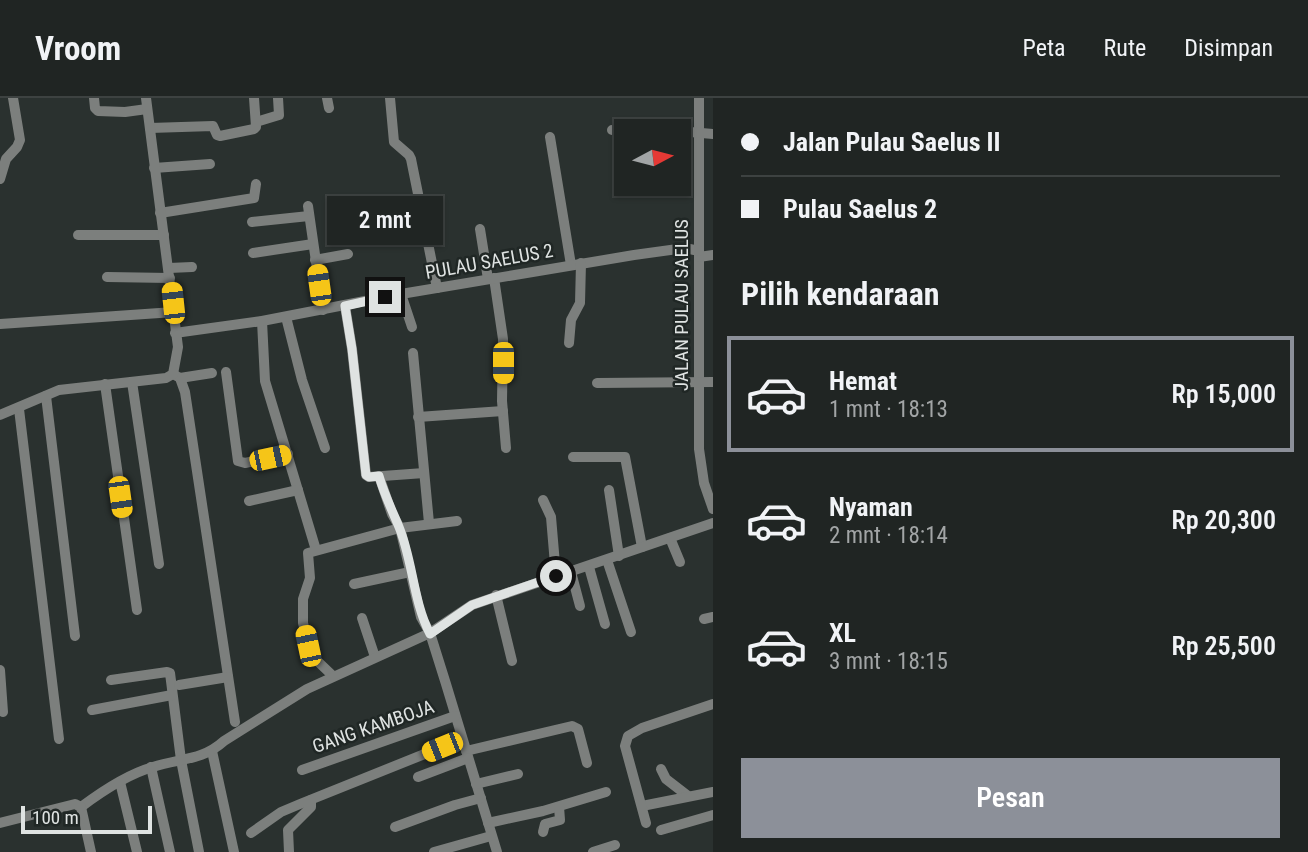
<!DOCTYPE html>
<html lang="id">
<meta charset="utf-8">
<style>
body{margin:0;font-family:"Roboto Condensed",sans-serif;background:#282d2b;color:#f1f3f6;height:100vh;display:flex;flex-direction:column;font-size:26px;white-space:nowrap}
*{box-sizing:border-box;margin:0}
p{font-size:23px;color:#a2a5a6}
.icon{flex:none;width:38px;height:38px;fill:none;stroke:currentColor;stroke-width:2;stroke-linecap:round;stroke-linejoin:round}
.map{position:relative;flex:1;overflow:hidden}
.sheet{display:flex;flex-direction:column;background:#202523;width:595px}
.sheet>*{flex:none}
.banner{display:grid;align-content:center;height:154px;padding:0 28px;background:#202523}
.needle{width:46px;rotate:83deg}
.fabs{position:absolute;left:614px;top:21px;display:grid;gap:14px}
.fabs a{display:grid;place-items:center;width:77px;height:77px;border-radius:0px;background:#202523;box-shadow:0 2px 5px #0004,0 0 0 2px #3d4241;font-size:35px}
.scale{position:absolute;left:21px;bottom:18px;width:131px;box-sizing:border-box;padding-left:7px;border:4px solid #dfe3e2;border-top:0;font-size:19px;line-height:24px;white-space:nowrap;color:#dfe3e2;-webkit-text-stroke:5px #202725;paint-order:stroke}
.end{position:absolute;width:32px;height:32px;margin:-16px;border:9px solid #dfe3e2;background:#111;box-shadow:0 0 0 4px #111}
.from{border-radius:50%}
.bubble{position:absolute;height:49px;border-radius:0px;background:#202523;box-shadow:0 2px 5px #0004,0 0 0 2px #3d4241;font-size:23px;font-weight:600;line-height:49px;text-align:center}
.car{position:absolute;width:21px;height:42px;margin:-21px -10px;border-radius:9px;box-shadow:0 0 5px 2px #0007;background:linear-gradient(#f5c518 24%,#345 0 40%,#f5c518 0 76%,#345 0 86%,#f5c518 0)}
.banner b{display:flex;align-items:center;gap:24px;height:66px;font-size:26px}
.banner b+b{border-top:2px solid #3d4241}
.banner i{width:18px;height:18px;background:#f1f3f6}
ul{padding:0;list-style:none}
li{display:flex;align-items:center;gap:21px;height:116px;margin:0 14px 10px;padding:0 14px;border:4px solid transparent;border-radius:0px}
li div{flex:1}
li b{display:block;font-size:26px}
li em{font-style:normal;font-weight:600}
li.current{border-color:#8c9099}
li>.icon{width:63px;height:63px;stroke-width:1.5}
h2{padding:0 28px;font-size:32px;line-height:84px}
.cta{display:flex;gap:14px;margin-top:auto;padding:14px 28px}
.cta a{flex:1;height:80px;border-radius:0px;background:#8c9099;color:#fff;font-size:28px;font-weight:600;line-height:80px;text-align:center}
header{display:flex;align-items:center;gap:42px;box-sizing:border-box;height:98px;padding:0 35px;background:#202523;border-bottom:2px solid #3d4241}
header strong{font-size:33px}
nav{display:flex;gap:38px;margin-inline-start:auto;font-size:24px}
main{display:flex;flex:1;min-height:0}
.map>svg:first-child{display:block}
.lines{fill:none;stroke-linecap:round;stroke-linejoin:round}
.minor{stroke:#7c7f7d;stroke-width:10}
.route{stroke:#dfe3e2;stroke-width:9}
.labels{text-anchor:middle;stroke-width:5;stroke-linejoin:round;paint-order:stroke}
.street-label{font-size:19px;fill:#dfe3e2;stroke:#202725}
</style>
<header>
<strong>Vroom</strong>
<nav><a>Peta</a><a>Rute</a><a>Disimpan</a></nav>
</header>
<main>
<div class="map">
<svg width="713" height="754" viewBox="0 0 713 754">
<rect width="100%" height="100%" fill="#2a312f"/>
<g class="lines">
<!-- minor -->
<g class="minor">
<polyline points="94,0 95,10 98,13 125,14 147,11"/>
<polyline points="327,0 329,10"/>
<polyline points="390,0 394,44 409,57 411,61 437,190"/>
<polyline points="699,0 699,351 704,385 713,411"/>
<polyline points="256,24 279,17 278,0"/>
<polyline points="150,30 213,28 217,37 220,38 254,31 256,29 254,0"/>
<polyline points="612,32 675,33"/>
<polyline points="679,33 713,36"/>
<polyline points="550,39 571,167"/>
<polyline points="154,70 210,66"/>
<polyline points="0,81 6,61 17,49 20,42 13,0"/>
<polyline points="631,86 631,89"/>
<polyline points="308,108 323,212"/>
<polyline points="160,115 254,100 256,86"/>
<polyline points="252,124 309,118"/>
<polyline points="480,131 488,181"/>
<polyline points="78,137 164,137"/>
<polyline points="253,155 313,146"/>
<polyline points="699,159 713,157"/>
<polyline points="315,162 348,156"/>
<polyline points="169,170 192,169"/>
<polyline points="107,179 170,180"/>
<polyline points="494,180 503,241 502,303 506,350"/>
<polyline points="401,196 412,229"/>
<polyline points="345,208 352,251 366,377 369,379 424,375"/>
<polyline points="286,219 302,282 325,350"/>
<polyline points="262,223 265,283 316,452"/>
<polyline points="0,226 174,214"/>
<polyline points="175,235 262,223 401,196 634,157 685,150 699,153"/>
<polyline points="569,245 571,222 580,205 581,165"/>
<polyline points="413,255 429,425"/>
<polyline points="226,274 238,363 245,365 288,356"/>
<polyline points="173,276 180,280 185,294 235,624"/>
<polyline points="180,280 212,275"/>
<polyline points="132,284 159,466"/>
<polyline points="597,285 713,284"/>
<polyline points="105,286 137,512"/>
<polyline points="46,298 75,538"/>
<polyline points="19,311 59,641"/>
<polyline points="0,317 59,292 166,280 173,276 178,249 146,0"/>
<polyline points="418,319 503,313"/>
<polyline points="573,359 625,359 642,449"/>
<polyline points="379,378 392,416 400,430 421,519 430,535 446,586 497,754"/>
<polyline points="609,392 619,458"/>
<polyline points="543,402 551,419 556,478"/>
<polyline points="249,403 298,392"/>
<polyline points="670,440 680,464"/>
<polyline points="607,462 631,534"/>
<polyline points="589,469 605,526"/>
<polyline points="571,474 580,508"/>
<polyline points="354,486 410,474"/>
<polyline points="496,497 512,563"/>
<polyline points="362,520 375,559"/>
<polyline points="704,521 713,519"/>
<polyline points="0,572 3,614"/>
<polyline points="333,578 311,557 303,525 303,501 310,480 308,455 400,430 457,423"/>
<polyline points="111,582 167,574 170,575 181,662 199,754"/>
<polyline points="179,587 228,579"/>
<polyline points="92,612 172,597"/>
<polyline points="212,653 234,754"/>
<polyline points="466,653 572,628 578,631 587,665"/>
<polyline points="151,669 170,754"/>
<polyline points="661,671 666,681 688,698"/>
<polyline points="302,672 455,618"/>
<polyline points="418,679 468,660"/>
<polyline points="120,684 137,754"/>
<polyline points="476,686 518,676"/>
<polyline points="642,708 713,694"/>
<path d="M 81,709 C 101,694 128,676 153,669 C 180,660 202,663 224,643 L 307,591 L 430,535 L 472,507 L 713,425"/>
<polyline points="81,709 91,754"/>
<polyline points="0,725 75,706 81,709"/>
<polyline points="488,725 543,713 606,694"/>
<polyline points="646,725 625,648 628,638 642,630 713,606"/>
<polyline points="395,729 455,707 481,700"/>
<polyline points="661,732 713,717"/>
<polyline points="543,734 545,726 560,722 559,709"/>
<polyline points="251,735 281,714 300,706 462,641"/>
<polyline points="289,754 288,732 311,709 311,702"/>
<polyline points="434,754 491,738"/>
<polyline points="593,754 615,747"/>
</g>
</g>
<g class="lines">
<!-- route -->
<path class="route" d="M 385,199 L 345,208 L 352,251 L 366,377 L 369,379 L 379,378 C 384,396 392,412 399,429 C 413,463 413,503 430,536 L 472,507 L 556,478"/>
</g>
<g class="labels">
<!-- street labels -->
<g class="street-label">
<text transform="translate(489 163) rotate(-10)" y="7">PULAU SAELUS 2</text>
<text transform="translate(681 207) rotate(-90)" y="7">JALAN PULAU SAELUS</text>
<text transform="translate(373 628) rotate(-19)" y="7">GANG KAMBOJA</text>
</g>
</g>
</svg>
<div class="fabs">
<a><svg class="needle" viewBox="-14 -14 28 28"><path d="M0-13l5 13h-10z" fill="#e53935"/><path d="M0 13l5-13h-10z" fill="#a2a5a6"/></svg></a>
</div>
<div class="scale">100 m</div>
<i class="end from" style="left:556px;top:478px"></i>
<i class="end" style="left:385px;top:199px"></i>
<div class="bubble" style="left:327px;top:98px;width:116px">2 mnt</div>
<i class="car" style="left:319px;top:187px;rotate:352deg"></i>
<i class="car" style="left:173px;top:205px;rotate:354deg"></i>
<i class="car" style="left:503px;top:265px;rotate:180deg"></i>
<i class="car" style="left:270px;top:360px;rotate:78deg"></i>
<i class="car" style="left:120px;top:399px;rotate:172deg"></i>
<i class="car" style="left:308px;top:548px;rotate:348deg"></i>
<i class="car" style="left:442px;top:649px;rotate:248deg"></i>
</div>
<section class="sheet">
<div class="banner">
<b><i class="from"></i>Jalan Pulau Saelus II</b>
<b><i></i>Pulau Saelus 2</b>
</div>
<h2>Pilih kendaraan</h2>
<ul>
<li class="current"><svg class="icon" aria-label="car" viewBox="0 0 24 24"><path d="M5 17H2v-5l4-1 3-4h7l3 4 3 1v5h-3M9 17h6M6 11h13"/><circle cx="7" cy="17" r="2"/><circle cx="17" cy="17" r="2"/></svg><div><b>Hemat</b><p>1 mnt · 18:13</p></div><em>Rp 15,000</em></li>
<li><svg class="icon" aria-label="car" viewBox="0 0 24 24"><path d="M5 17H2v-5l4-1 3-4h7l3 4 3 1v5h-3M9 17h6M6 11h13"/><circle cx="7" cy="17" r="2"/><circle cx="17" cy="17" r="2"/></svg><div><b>Nyaman</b><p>2 mnt · 18:14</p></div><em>Rp 20,300</em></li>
<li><svg class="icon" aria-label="car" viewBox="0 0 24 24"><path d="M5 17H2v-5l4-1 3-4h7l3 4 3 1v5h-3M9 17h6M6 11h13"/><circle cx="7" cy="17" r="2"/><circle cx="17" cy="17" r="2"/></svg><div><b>XL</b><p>3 mnt · 18:15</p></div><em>Rp 25,500</em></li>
</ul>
<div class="cta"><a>Pesan</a></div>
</section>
</main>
